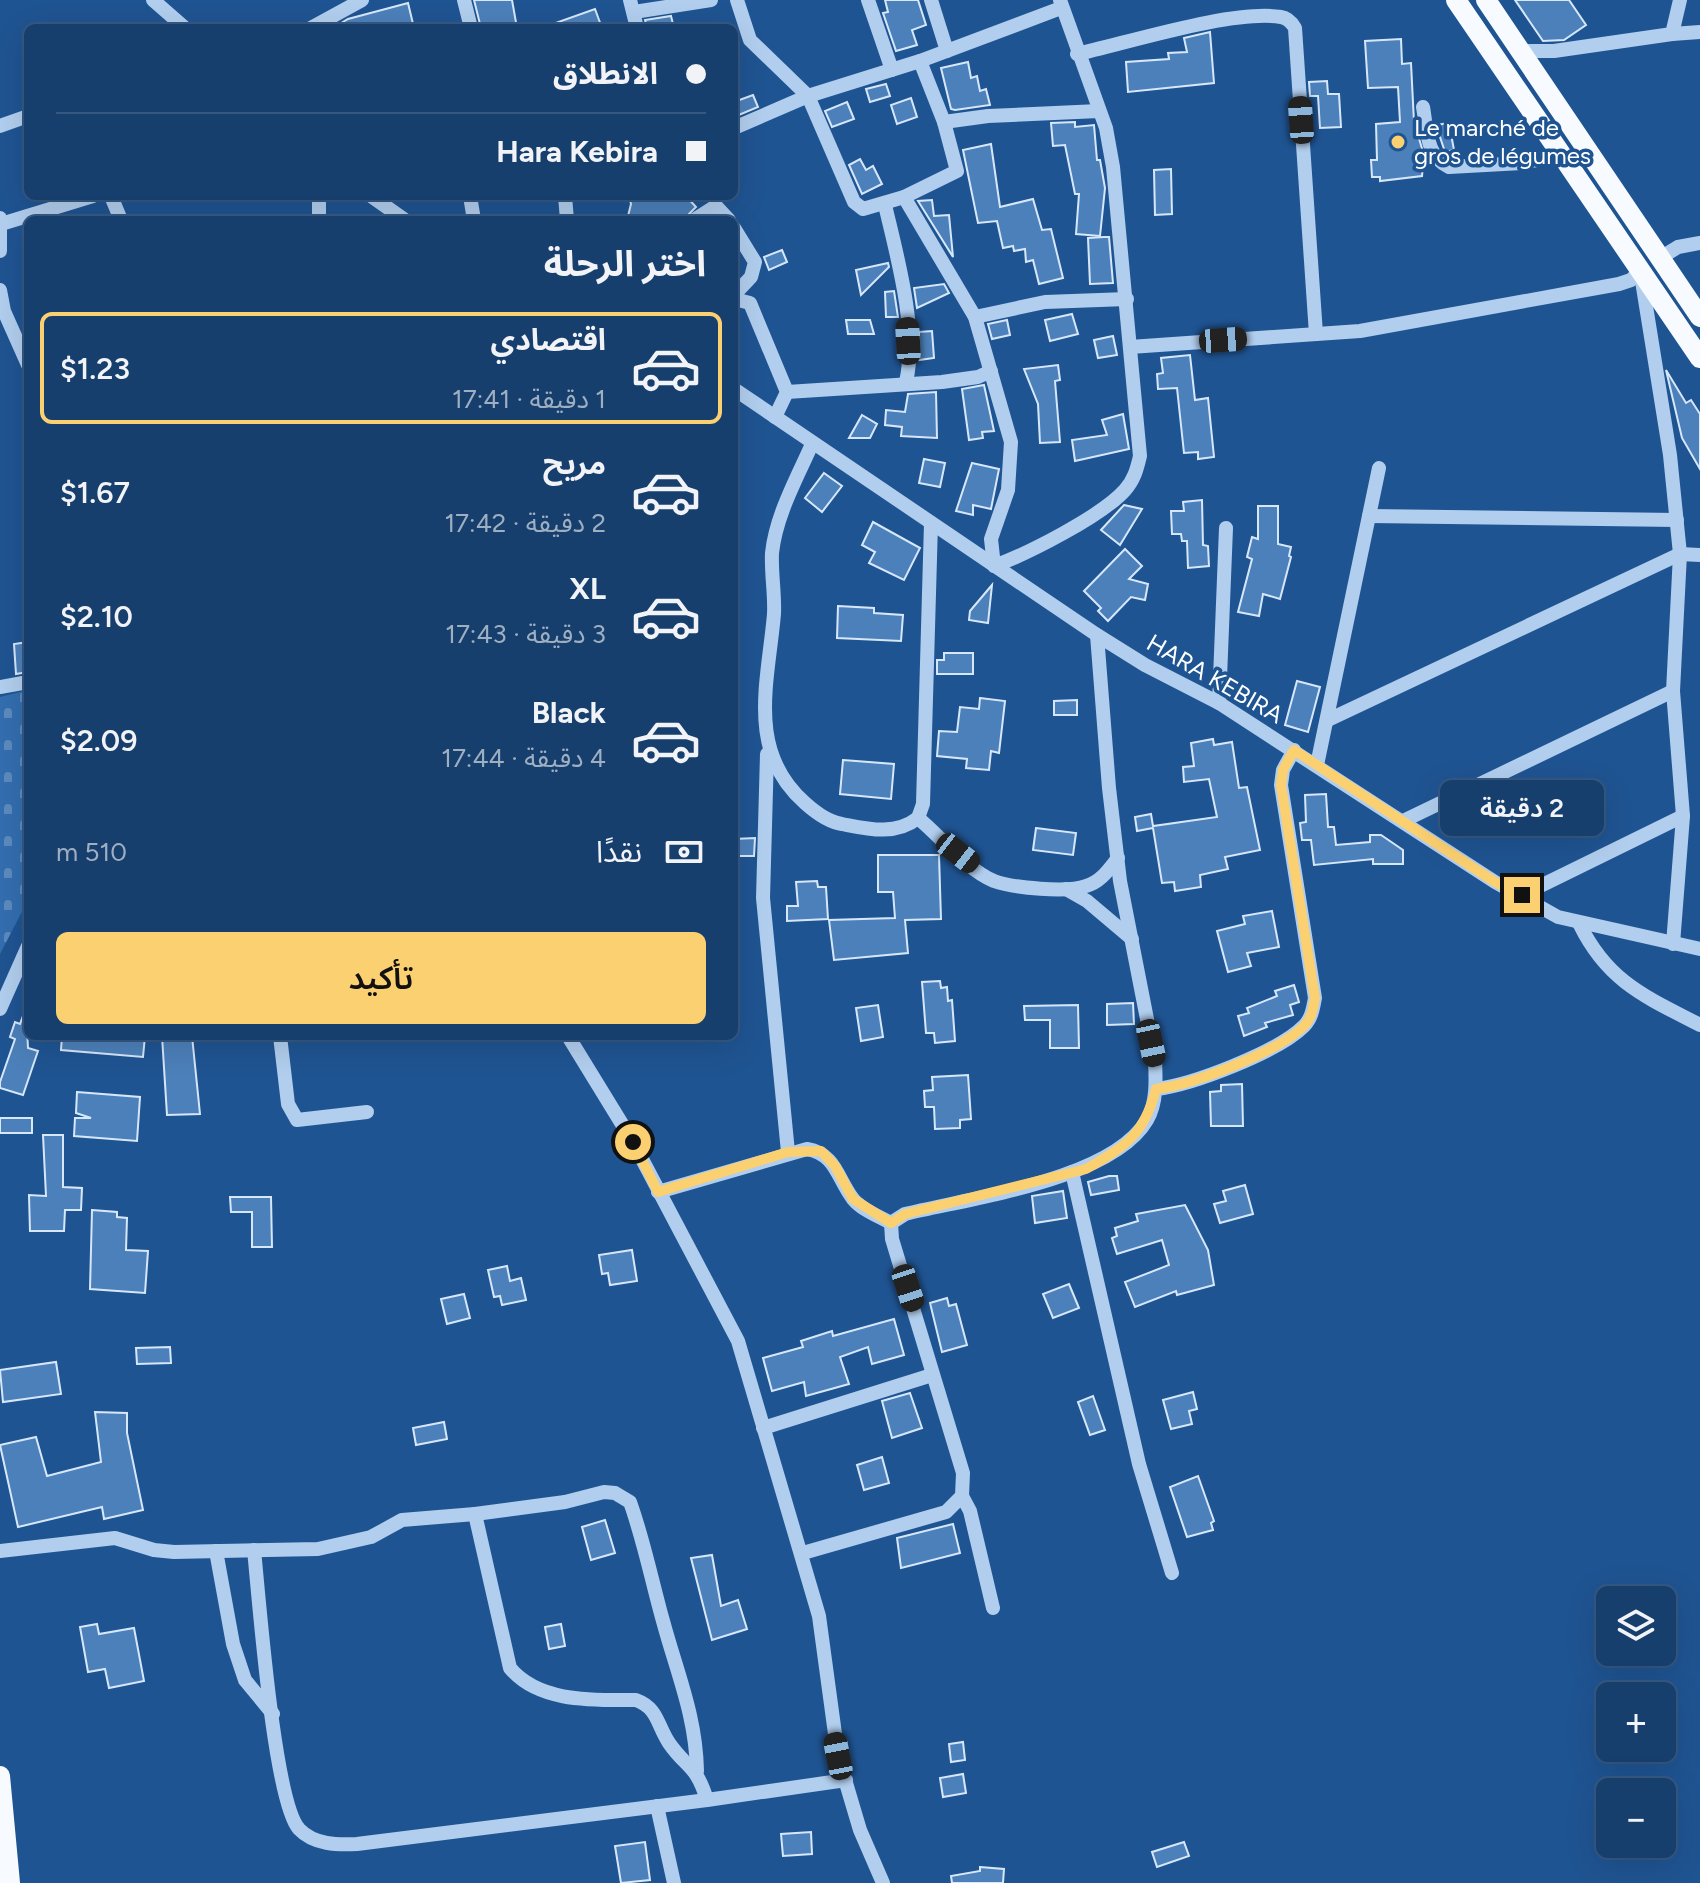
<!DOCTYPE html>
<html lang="ar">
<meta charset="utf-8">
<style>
body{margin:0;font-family:Figtree,"Noto Sans Arabic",sans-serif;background:#244a76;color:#f1f3f6;direction:rtl;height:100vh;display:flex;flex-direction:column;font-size:30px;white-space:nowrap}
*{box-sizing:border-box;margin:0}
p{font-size:26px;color:#9eafc2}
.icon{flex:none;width:44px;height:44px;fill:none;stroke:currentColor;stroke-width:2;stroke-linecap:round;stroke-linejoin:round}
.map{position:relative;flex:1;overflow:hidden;direction:ltr}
.side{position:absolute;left:24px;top:216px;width:714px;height:824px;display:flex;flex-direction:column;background:#173f6e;border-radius:12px;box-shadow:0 8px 32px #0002,0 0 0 2px #365881;direction:rtl}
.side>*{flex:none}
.banner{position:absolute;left:24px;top:24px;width:714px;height:176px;border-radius:12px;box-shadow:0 8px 32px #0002,0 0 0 2px #365881;direction:rtl;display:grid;align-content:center;height:176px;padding:0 32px;background:#173f6e}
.buttons{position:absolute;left:1596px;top:1586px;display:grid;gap:16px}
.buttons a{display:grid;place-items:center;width:80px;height:80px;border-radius:12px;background:#173f6e;box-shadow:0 8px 32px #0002,0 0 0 2px #365881;font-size:40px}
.end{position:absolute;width:36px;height:36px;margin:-18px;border:10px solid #fbd071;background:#111;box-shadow:0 0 0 4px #111}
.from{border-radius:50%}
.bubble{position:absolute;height:56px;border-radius:12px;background:#173f6e;box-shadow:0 8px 32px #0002,0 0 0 2px #365881;font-size:26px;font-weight:600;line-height:56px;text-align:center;direction:rtl}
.car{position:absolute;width:24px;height:48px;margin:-24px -12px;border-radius:10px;box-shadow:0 0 6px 2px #0007;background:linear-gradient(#222 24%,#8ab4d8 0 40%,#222 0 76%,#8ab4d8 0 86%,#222 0)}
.banner b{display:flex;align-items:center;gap:28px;height:76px;font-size:30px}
.banner b+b{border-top:2px solid #365881}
.banner i{width:20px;height:20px;background:#f1f3f6}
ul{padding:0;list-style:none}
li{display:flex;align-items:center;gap:24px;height:112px;margin:0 16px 12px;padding:0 16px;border:4px solid transparent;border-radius:12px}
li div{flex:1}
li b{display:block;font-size:30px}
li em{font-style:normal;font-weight:600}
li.current{border-color:#fbd071}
li>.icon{width:72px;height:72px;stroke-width:1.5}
h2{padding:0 32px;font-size:36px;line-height:96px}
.pay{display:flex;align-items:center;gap:20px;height:88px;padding:0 32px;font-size:30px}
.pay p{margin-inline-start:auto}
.primary-button{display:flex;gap:16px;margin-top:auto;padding:16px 32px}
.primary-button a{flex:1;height:92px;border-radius:12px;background:#fbd071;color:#111;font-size:32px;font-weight:600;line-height:92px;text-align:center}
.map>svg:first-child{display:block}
.cemetery{fill:url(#cemetery-stones)}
.building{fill:#4c80ba;stroke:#d7e7fa;stroke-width:2}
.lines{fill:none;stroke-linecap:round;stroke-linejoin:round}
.minor{stroke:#b1ceee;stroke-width:14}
.major{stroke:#f7faff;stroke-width:20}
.route{stroke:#fbd071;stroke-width:10}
.poi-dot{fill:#fbd071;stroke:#1f5492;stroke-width:3}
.labels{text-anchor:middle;stroke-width:7;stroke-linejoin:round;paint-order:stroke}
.poi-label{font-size:24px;fill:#fff;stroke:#1f5492;text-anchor:start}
.street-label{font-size:24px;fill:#fff;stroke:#1f5492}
</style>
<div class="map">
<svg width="1700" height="1883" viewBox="0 0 1700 1883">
<defs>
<pattern id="cemetery-stones" width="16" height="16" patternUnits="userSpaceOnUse" patternTransform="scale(2)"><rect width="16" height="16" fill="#336eaf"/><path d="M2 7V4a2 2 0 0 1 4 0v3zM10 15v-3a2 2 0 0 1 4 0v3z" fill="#5c8bbf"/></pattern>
</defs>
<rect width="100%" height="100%" fill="#1f5492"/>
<!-- cemetery -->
<polygon class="cemetery" points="28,690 28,900 0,954 0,697"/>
<!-- building -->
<g class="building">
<polygon points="474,0 512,0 517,28 481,28"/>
<polygon points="885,0 918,0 926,25 912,30 917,45 896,51 883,13 888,12"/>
<polygon points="1515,0 1569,0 1586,25 1564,40 1543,41"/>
<polygon points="408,3 414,28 333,28 348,19"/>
<polygon points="595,9 602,28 548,28 547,26"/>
<polygon points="671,16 674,28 647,28 645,20"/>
<polygon points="1210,32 1214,83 1128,92 1126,62 1169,59 1168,53 1187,52 1184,38"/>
<polygon points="1401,39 1402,64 1411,63 1414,122 1424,155 1422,176 1380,181 1380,177 1372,177 1371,160 1377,160 1376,124 1400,122 1398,87 1368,88 1365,41"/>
<polygon points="968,62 971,78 977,76 980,91 986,89 990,105 955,110 951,109 941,68"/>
<polygon points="1327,81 1328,94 1339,94 1341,127 1320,128 1318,96 1310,96 1309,82"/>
<polygon points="886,84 890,96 870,102 866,89"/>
<polygon points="753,95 758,107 734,117 734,102"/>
<polygon points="911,98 917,117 897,124 891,105"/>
<polygon points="847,102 854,119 832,127 825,111"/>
<polygon points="1075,122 1075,127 1094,125 1097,160 1100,160 1105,188 1100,236 1076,234 1079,194 1075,194 1065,145 1053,146 1051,123"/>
<polygon points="1449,123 1454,150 1445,152 1436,125"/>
<polygon points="991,144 1000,207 1033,199 1042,230 1051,229 1063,278 1039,284 1033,260 1026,262 1025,249 1014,251 1013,246 1003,248 997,221 978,223 963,150"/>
<polygon points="860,159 866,170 873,166 882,184 862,194 849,165"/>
<polygon points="1171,169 1172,214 1155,215 1154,170"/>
<polygon points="629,196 686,196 696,207 683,220 627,220 631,204"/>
<polygon points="932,200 934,216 949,215 953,257 918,201"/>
<polygon points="1104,237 1109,237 1113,283 1090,284 1088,238"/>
<polygon points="782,250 787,262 769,270 764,257"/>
<polygon points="888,263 889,267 861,295 856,270"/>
<polygon points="944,284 949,293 917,308 914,288"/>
<polygon points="894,291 898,317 886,317 885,292"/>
<polygon points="1072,314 1078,334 1050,341 1045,320"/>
<polygon points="846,320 870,320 874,334 848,334"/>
<polygon points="1007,320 1010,335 992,339 988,324"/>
<polygon points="932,331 934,358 919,360 919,332"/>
<polygon points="1113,336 1117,355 1098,358 1094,340"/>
<polygon points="1190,355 1195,400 1208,398 1214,457 1198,459 1198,452 1184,453 1177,388 1158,389 1157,374 1163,373 1161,358"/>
<polygon points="1058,365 1060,380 1055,381 1060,442 1040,443 1038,404 1024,369"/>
<polygon points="1666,370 1686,403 1691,400 1700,414 1700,469 1682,438"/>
<polygon points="984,385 994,431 982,432 983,438 969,440 962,389"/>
<polygon points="936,392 937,438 901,436 902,427 885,425 886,410 905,412 908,394"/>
<polygon points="1123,414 1129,449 1075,461 1072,440 1107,435 1102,420"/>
<polygon points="862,415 877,424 870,438 849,438"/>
<polygon points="924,459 945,463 940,487 919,483"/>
<polygon points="972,463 999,469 991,509 973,505 973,515 956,511"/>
<polygon points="824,473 842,486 822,512 805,498"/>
<polygon points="1202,500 1203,545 1208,546 1209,566 1188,568 1187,541 1182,541 1181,534 1172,534 1171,511 1184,511 1183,502"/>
<polygon points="1124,505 1142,509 1120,545 1101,530"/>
<polygon points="1258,506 1278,506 1278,544 1291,547 1289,556 1291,557 1280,599 1263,594 1259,616 1238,612 1252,559 1247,557 1252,537 1258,539"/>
<polygon points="873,522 920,548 904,580 869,563 875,552 862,545"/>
<polygon points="1125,549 1142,566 1129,579 1148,584 1145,600 1131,597 1108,621 1098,611 1101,608 1084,591"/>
<polygon points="992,585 988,623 969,620 970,611"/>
<polygon points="838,606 874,608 874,613 903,615 901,641 837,638"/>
<polygon points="28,642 28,672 16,674 14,644"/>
<polygon points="944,653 973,653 973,674 937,674 937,660 944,660"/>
<polygon points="1297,681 1320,687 1308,732 1285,725"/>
<polygon points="980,698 1005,701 999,753 991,751 989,770 966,768 967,759 937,756 939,731 957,732 960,707 979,709"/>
<polygon points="1077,700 1077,715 1054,715 1054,701"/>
<polygon points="1213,739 1214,745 1232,742 1239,788 1247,787 1260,850 1225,857 1228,869 1200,875 1201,887 1175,891 1174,882 1162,883 1153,828 1137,831 1135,817 1151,814 1153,826 1217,817 1209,779 1184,782 1183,767 1194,766 1191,743"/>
<polygon points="843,760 894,764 891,799 840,794"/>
<polygon points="1326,794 1328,827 1334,827 1336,845 1370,842 1370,835 1381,835 1403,850 1403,864 1373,864 1373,859 1314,865 1311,840 1302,840 1300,823 1306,822 1305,795"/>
<polygon points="1036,828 1076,833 1073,855 1033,850"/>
<polygon points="755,838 754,856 734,856 734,839"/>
<polygon points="878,855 939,855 941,919 905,920 908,953 834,960 829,920 895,918 893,892 878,892"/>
<polygon points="817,881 818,887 826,887 828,919 787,921 787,906 798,906 796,882"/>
<polygon points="1272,911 1279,947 1247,953 1251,966 1228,972 1217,931 1245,924 1243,916"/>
<polygon points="940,981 941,988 947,987 948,1001 952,1000 955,1041 935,1043 934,1033 926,1033 922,982"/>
<polygon points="1294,985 1299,1002 1290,1005 1293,1015 1265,1023 1267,1027 1244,1036 1238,1016 1249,1013 1247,1008 1277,996 1275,991"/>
<polygon points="1133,1003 1134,1024 1107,1025 1107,1004"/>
<polygon points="878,1005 883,1037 861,1041 856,1008"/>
<polygon points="1078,1005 1079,1048 1050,1048 1050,1020 1025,1020 1024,1006"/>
<polygon points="26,1008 28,1048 38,1051 23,1095 0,1088 0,1082 15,1039 10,1037 15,1022 20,1024"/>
<polygon points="62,1036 145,1036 143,1057 61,1050"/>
<polygon points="162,1036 192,1036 200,1114 167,1115"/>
<polygon points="968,1075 971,1119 960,1120 960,1128 935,1129 934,1107 925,1107 924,1091 933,1090 932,1077"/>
<polygon points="1242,1084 1243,1126 1211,1126 1210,1092 1221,1091 1221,1085"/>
<polygon points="77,1092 140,1097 137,1141 74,1136 75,1118 91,1118 76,1113"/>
<rect x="0" y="1118" width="32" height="15"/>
<polygon points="43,1135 63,1135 63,1187 82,1188 81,1210 65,1210 64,1231 30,1231 29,1195 46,1196"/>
<polygon points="1109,1176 1117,1176 1119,1190 1091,1195 1088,1182"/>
<polygon points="1245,1185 1253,1214 1220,1223 1214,1204 1226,1201 1223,1191"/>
<polygon points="1063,1191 1067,1218 1035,1223 1032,1196"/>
<polygon points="230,1197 271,1197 272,1247 252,1247 252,1212 231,1212"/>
<polygon points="1185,1205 1208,1250 1214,1285 1177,1295 1176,1291 1135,1307 1125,1282 1169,1265 1162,1240 1117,1254 1112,1238 1117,1236 1115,1228 1138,1221 1136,1214"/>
<polygon points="92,1210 117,1212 117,1217 127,1218 126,1250 148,1251 145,1293 90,1289"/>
<polygon points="632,1250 637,1281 610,1285 608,1273 602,1274 599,1255"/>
<polygon points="507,1266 510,1281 521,1278 526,1300 502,1305 500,1296 494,1297 488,1270"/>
<polygon points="1069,1284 1079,1308 1053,1318 1043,1294"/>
<polygon points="464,1294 470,1318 447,1324 441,1299"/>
<polygon points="947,1298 949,1306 956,1304 967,1345 942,1352 930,1303"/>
<polygon points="894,1319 904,1355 872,1364 868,1347 840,1357 849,1384 806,1396 804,1382 772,1391 763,1358 803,1347 801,1341 832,1331 833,1336"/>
<polygon points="170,1347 171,1363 137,1364 136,1348"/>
<polygon points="56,1362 61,1394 3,1402 0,1370"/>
<polygon points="1193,1392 1197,1409 1189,1411 1192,1424 1171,1429 1163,1400"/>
<polygon points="910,1393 922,1428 892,1438 882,1401"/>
<polygon points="1093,1396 1105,1430 1090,1435 1078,1402"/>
<polygon points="95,1412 127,1413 127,1433 143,1510 104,1519 102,1507 18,1527 0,1445 36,1437 47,1476 101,1462"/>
<polygon points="444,1422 447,1439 416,1445 413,1428"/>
<polygon points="882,1457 889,1483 864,1490 857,1465"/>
<polygon points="1198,1476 1214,1521 1211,1523 1213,1530 1187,1537 1170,1487"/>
<polygon points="605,1520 615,1553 591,1560 582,1527"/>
<polygon points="953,1524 960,1553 901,1568 897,1538"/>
<polygon points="712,1555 721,1606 738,1600 747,1629 712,1640 691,1558"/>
<polygon points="97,1624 99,1634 134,1628 144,1681 109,1688 105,1669 88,1672 80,1627"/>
<polygon points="561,1624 565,1646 549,1649 545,1627"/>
<polygon points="963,1742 965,1760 951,1762 949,1744"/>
<polygon points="963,1774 966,1793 943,1797 940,1778"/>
<polygon points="811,1832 812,1854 783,1856 781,1834"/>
<polygon points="645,1842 650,1880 621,1883 615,1846"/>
<polygon points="1184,1842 1189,1856 1157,1867 1152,1852"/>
<polygon points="980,1867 1004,1869 1003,1883 952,1883 951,1876 980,1871"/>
</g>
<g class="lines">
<!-- minor -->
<g class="minor">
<polyline points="153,0 185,28"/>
<polyline points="464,0 471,28"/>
<polyline points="630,0 637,28"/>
<polyline points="737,0 750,40 808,96 920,61 1061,8"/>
<polyline points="868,0 892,70"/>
<polyline points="931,0 947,51"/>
<polyline points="634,12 711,0"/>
<polyline points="311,28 362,0"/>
<polyline points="1672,34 1700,32"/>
<polyline points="1521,51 1554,51 1672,34 1680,0"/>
<path d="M 1077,54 C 1127,43 1234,9 1281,17 C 1288,18 1292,23 1295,28 L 1316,334"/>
<path d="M 1423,107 C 1427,129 1426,157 1449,167 L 1522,163 L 1562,155"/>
<polyline points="944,122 988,116 1099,111"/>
<polyline points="0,126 28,116"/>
<polyline points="734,128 808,96 854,202 863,209 904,197 957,171 944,122 920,61"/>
<polyline points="111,196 121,220"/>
<polyline points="319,196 319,220"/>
<polyline points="371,196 405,220"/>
<polyline points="470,196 474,220"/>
<polyline points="565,196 567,220"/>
<path d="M 904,197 L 975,317 L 1011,442 L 1008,490 L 991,539 L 994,566 C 1027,554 1102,516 1125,490 C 1134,480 1137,469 1140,456 L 1113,167 L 1106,128 L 1060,0"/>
<path d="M 885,205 C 897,256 918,330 906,382"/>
<polyline points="694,220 716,206 729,220"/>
<polyline points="1,224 93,196"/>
<polyline points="734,228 755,262 751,277 734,295"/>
<polyline points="0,251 0,218"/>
<polyline points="1660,258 1678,247 1700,243"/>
<polyline points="1641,275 1670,455 1680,554 1673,691 1683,816 1673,944"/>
<polyline points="0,290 4,311 28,365"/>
<polyline points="734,299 750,303 787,392 775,417"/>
<polyline points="975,317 1045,302 1127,299"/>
<polyline points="1130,347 1360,331 1619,284 1631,280 1640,271"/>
<polyline points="734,389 1097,635 1145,665 1219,703 1495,882 1558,917 1700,949"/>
<polyline points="787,392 942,382 978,377 991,371"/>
<path d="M 812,444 C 797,478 776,515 772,553 C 771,573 775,594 774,614 C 768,683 746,751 805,803 C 815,812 828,822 842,824 C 868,829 895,836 918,818 L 923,804 L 931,523"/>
<polyline points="1369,516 1677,520"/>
<polyline points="0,687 28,682"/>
<polyline points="1219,703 1226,528"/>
<polyline points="1328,720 1680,554 1700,555"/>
<polyline points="767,754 763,898 788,1152"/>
<polyline points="1317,765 1379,468"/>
<path d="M 918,818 C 941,837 966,869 994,881 C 1013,888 1068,893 1086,886 C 1101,882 1109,869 1118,858"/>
<polyline points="1403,821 1673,691"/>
<polyline points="1066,889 1087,901 1132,939"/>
<polyline points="1522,895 1683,816"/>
<path d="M 1580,925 C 1608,982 1646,997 1700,1025"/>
<polyline points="0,1009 28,946"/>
<polyline points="280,1036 288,1104 297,1120 367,1112"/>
<polyline points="568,1036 633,1142 738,1341 819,1616 838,1756 860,1830 883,1883"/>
<path d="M 1156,1089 C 1192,1085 1278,1052 1304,1026 C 1312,1018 1313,1008 1315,998 L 1281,785 L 1283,770 L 1294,750"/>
<polyline points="1072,1172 1139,1464 1172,1573"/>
<path d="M 658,1192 L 807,1149 C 836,1154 837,1178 853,1199 C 862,1210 878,1216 891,1223"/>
<path d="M 891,1223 L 905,1214 C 970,1198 1112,1180 1147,1120 C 1157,1103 1156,1080 1155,1060 L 1120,881 L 1109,788 L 1097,635"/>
<polyline points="763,1428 932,1375"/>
<polyline points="962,1496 970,1511 993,1608"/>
<path d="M 475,1514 L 565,1502 L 604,1492 L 615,1493 L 630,1502 C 644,1541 652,1582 663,1621 C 677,1673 696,1716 697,1771"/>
<path d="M 254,1550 C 259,1598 274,1801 299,1829 C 314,1845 338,1845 357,1844 L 707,1800"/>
<path d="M 0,1551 L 115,1538 L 154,1550 L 174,1552 L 318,1549 L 371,1537 L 402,1520 L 475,1514 L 510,1668 C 539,1703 594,1700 636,1700 C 658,1708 657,1725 669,1743 C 687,1769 696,1764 707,1800 L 846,1780"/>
<polyline points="216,1551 233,1644 245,1680 273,1714"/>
<polyline points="803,1553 946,1512 962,1496 963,1473 892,1239 891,1223"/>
<polyline points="657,1806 674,1883"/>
</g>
<!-- major -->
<g class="major">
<polyline points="1456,0 1700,358"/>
<polyline points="1486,0 1700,317"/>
<polyline points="0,1776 10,1883"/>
</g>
</g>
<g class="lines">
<!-- route -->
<path class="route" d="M 633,1142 L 658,1192 L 788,1152 L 821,1151 L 835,1166 L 853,1199 L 891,1223 L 905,1214 L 1086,1169 C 1126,1146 1144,1135 1156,1089 C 1192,1085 1278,1052 1304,1026 C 1312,1018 1313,1008 1315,998 L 1281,785 L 1283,770 L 1294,750 L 1495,882 L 1522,895"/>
</g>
<!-- markers -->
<circle class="poi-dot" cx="1398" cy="142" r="8"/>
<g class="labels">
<!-- poi labels -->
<g class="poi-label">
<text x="1414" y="136">Le marché de<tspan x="1414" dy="28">gros de légumes</tspan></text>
</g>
<!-- street labels -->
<g class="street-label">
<text transform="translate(1215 679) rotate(30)" y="8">HARA KEBIRA</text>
</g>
</g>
</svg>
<div class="buttons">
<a><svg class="icon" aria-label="layers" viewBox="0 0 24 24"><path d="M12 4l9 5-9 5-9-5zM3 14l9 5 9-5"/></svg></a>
<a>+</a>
<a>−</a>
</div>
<i class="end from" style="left:633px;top:1142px"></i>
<i class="end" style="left:1522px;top:895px"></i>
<div class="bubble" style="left:1440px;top:780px;width:164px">2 دقيقة</div>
<i class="car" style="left:1301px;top:120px;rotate:356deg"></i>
<i class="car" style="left:1223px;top:340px;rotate:86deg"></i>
<i class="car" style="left:908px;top:341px;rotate:357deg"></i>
<i class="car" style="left:958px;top:853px;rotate:128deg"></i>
<i class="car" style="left:1151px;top:1043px;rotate:168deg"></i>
<i class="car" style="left:908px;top:1288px;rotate:162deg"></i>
<i class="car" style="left:838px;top:1756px;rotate:349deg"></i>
<div class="banner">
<b><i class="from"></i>الانطلاق</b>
<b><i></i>Hara Kebira</b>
</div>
<section class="side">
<h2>اختر الرحلة</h2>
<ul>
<li class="current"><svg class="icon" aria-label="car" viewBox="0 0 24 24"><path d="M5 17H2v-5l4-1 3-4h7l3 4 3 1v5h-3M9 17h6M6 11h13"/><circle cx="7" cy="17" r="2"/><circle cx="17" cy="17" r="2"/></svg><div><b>اقتصادي</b><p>1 دقيقة · 17:41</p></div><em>$1.23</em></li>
<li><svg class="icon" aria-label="car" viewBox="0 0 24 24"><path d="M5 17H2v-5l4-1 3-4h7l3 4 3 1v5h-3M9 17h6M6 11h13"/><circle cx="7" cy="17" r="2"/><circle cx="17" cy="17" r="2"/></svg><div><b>مريح</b><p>2 دقيقة · 17:42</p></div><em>$1.67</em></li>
<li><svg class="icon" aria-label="car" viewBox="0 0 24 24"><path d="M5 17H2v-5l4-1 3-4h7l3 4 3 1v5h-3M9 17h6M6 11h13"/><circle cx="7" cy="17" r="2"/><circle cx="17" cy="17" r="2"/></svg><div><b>XL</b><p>3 دقيقة · 17:43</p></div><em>$2.10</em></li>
<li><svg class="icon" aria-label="car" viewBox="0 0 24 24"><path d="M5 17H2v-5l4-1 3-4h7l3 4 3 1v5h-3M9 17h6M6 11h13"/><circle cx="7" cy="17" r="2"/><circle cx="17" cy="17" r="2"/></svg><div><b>Black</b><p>4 دقيقة · 17:44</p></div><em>$2.09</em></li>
</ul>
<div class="pay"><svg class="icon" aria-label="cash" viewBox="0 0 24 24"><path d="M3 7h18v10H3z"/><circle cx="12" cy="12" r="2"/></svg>نقدًا<p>510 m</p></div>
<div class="primary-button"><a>تأكيد</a></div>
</section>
</div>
